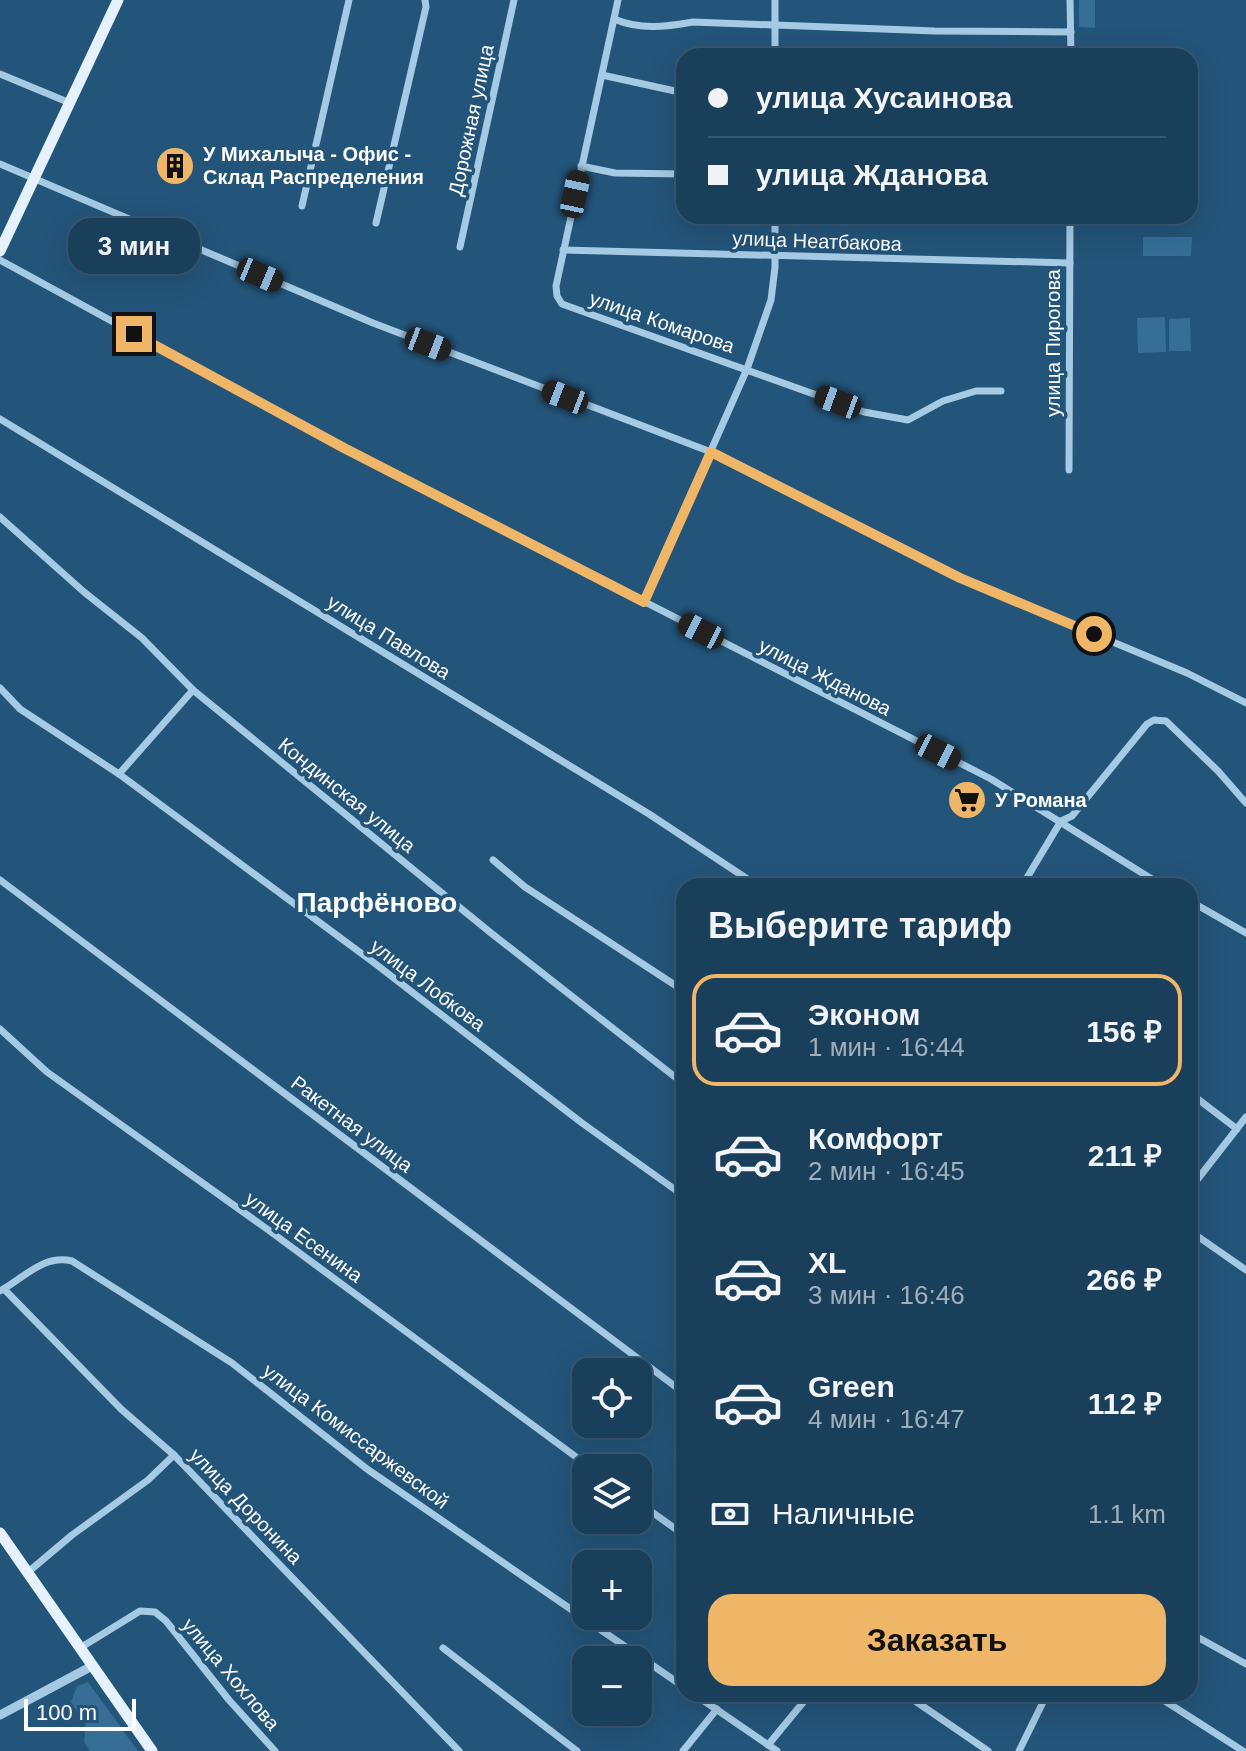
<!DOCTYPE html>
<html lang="ru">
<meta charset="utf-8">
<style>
body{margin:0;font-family:Helvetica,sans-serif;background:#274a64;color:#f1f3f6;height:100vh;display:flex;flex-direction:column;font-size:30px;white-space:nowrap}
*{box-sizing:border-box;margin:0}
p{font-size:26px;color:#9fafbb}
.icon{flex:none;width:44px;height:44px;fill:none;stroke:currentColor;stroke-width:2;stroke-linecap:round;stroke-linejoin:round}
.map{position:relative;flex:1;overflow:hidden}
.panel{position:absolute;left:676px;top:878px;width:522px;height:824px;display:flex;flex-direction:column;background:#1a3f5b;border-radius:24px;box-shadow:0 8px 32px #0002,0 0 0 2px #385871}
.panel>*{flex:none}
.guide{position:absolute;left:676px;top:48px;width:522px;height:176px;border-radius:24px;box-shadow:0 8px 32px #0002,0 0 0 2px #385871;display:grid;align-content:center;height:176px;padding:0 32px;background:#1a3f5b}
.buttons{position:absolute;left:572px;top:1358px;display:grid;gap:16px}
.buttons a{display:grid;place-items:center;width:80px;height:80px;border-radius:16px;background:#1a3f5b;box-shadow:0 8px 32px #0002,0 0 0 2px #385871;font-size:40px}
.scale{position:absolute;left:24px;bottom:20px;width:112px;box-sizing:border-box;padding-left:8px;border:4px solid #fff;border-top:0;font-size:22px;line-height:28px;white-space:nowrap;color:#fff;-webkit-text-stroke:6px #235479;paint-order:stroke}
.end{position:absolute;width:36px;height:36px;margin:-18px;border:10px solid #efb668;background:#111;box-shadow:0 0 0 4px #111}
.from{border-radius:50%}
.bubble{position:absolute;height:56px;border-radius:24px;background:#1a3f5b;box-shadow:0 8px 32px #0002,0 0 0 2px #385871;font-size:26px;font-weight:700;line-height:56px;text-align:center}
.car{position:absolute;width:24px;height:48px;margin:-24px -12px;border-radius:10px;box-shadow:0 0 6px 2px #0007;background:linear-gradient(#222 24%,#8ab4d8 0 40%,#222 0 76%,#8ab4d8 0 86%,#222 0)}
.guide b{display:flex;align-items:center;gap:28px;height:76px;font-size:30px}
.guide b+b{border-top:2px solid #385871}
.guide i{width:20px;height:20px;background:#f1f3f6}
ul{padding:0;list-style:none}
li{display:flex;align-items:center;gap:24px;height:112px;margin:0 16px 12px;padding:0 16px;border:4px solid transparent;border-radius:24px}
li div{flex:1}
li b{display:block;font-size:30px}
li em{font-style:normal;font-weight:700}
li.on{border-color:#efb668}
li>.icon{width:72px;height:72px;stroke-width:1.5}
h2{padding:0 32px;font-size:36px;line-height:96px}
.pay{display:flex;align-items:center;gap:20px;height:88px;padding:0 32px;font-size:30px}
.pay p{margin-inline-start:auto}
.primary-button{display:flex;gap:16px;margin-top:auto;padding:16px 32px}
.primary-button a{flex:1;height:92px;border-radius:24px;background:#efb668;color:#111;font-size:32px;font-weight:700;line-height:92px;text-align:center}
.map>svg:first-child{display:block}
.green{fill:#366e96}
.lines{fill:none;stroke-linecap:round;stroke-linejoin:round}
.minor{stroke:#a5cae4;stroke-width:7}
.tertiary{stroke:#a5cae4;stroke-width:9}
.primary{stroke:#e5f1fc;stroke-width:11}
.route{stroke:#efb668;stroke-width:10}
.labels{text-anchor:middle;stroke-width:7;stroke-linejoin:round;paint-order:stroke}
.street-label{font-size:20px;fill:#fff;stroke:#235479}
.poi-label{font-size:20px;font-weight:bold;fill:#fff;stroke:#235479;text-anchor:start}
.district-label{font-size:28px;font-weight:bold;fill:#fff;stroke:#235479}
</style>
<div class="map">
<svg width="1246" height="1751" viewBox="0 0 1246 1751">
<rect width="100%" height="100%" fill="#235479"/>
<!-- green -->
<g class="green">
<polygon points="1079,0 1095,0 1095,28 1079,27"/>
<polygon points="1143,237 1192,237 1191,256 1143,256"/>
<polygon points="1165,317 1166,352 1138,353 1137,318"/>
<polygon points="1190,318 1191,351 1169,351 1169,319"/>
<polygon points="88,1682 138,1751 90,1751 84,1742 86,1725 71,1702 77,1686"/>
</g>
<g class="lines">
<!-- minor -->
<g class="minor">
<polyline points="618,0 556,286 557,296 562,304 864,412 908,420 943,401 976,391 1001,391"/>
<polyline points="775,0 775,56"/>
<polyline points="1070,0 1071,56"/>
<path d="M 614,19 C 640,30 665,27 693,22 L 935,31 L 1071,32"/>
<polyline points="0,74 70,103"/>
<polyline points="602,75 684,93"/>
<polyline points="0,164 373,323 711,452 960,578 1187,673 1246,703"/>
<polyline points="581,166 615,173 684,174"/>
<polyline points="302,206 349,0"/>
<polyline points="376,223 426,7 425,0"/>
<polyline points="460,247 514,0"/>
<polyline points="563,250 1070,263"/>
<polyline points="0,260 344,448 991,779 1163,886"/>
<polyline points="0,419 649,814 758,886"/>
<polyline points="1069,470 1070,216"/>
<polyline points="0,517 84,592 142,638 193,690 491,933 684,1084"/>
<polyline points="644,602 747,369 771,300 775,267 775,216"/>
<polyline points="0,688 20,709 119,774 373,962 582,1123 684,1196"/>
<polyline points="119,774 193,690"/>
<polyline points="493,860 525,887 684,991"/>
<polyline points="0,880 684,1393"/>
<polyline points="1022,886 1061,821 1072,816 1147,724 1154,720 1166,721 1218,771 1246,803"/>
<polyline points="1190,901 1246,933"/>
<polyline points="0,1029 47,1072 267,1229 591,1468"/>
<polyline points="1190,1093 1237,1129"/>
<polyline points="1190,1189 1246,1117"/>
<polyline points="1190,1231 1246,1270"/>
<polyline points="4,1289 121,1409 174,1455 459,1751"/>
<path d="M 0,1291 C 23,1279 43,1254 72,1261 L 232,1363 L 367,1469 L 684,1687"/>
<polyline points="638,1502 684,1535"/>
<polyline points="27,1573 72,1535 148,1480 174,1455"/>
<polyline points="1190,1633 1246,1664"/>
<polyline points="80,1648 140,1611 155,1612 166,1621 229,1700 275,1751"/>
<polyline points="443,1648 577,1751"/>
<polyline points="694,1694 777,1751"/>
<polyline points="905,1694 988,1751"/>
<polyline points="1154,1694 1243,1751"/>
<polyline points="768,1745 810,1694"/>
<polyline points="683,1751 717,1709"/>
<polyline points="1019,1751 1047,1694"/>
</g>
<!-- tertiary -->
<polyline class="tertiary" points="0,1715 92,1666"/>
<!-- primary -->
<g class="primary">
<polyline points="0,251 118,0"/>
<polyline points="0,1533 152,1751"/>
</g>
</g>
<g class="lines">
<!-- route -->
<polyline class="route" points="134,334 344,448 644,602 711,452 960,578 1094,634"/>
</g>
<!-- icons -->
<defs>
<symbol id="building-disc" viewBox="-11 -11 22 22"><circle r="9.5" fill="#efb668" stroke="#235479"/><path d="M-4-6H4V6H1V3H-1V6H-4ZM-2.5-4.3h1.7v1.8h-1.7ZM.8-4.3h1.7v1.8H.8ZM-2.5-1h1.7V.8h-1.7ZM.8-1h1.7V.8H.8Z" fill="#111"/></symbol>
<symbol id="supermarket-disc" viewBox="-11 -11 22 22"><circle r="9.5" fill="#efb668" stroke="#235479"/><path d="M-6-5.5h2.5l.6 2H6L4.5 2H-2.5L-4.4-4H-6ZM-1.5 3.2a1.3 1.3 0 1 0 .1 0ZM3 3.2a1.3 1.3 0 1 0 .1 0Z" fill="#111"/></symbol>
</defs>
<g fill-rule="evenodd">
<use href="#building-disc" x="153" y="144" width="44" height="44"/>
<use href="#supermarket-disc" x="945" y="778" width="44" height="44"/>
</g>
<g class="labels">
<!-- street labels -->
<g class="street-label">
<text transform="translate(471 120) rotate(-78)" y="7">Дорожная улица</text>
<text transform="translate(817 241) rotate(2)" y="7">улица Неатбакова</text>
<text transform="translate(662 322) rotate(19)" y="7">улица Комарова</text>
<text transform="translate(1053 343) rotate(-90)" y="7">улица Пирогова</text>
<text transform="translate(389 637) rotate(32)" y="7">улица Павлова</text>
<text transform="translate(825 677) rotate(27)" y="7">улица Жданова</text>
<text transform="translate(347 795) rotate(39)" y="7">Кондинская улица</text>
<text transform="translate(428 985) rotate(37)" y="7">улица Лобкова</text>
<text transform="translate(352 1124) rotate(37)" y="7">Ракетная улица</text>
<text transform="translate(304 1237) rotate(36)" y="7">улица Есенина</text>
<text transform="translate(356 1436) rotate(37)" y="7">улица Комиссаржевской</text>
<text transform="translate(246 1506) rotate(46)" y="7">улица Доронина</text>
<text transform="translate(231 1674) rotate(50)" y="7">улица Хохлова</text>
</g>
<!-- poi labels -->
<g class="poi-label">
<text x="203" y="161">У Михалыча - Офис -<tspan x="203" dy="23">Склад Распределения</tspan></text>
<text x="995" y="807">У Романа</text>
</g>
<!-- district labels -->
<g class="district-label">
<text x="377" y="912">Парфёново</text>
</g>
</g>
</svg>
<div class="buttons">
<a><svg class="icon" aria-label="locate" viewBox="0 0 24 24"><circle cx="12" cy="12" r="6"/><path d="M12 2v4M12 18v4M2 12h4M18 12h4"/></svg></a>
<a><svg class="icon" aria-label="layers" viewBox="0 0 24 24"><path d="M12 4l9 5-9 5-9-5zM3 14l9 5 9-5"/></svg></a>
<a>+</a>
<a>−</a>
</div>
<div class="scale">100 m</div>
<i class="end from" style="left:1094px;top:634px"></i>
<i class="end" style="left:134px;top:334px"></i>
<div class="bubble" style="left:68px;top:218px;width:132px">3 мин</div>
<i class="car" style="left:575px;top:194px;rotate:12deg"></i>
<i class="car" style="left:260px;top:275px;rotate:113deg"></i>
<i class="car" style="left:428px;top:344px;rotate:111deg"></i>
<i class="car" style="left:565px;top:397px;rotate:291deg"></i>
<i class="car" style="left:838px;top:402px;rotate:290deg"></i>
<i class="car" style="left:701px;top:631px;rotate:297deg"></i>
<i class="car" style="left:938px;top:752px;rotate:117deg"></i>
<div class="guide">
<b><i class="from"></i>улица Хусаинова</b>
<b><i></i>улица Жданова</b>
</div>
<section class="panel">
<h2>Выберите тариф</h2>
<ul>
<li class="on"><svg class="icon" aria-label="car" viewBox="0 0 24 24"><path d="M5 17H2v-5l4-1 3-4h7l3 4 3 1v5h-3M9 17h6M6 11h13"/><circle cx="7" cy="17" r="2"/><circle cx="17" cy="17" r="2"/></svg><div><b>Эконом</b><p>1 мин · 16:44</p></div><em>156 ₽</em></li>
<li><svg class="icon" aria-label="car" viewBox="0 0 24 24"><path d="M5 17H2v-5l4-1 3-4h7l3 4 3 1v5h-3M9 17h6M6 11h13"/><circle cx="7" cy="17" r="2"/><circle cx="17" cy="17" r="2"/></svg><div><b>Комфорт</b><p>2 мин · 16:45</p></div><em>211 ₽</em></li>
<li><svg class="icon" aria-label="car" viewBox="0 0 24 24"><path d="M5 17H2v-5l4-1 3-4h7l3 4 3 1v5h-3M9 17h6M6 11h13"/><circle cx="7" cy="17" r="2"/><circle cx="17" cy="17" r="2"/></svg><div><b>XL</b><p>3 мин · 16:46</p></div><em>266 ₽</em></li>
<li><svg class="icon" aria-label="car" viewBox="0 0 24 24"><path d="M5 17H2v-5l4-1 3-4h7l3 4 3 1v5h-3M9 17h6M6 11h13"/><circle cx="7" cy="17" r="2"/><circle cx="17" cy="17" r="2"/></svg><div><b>Green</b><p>4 мин · 16:47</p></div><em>112 ₽</em></li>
</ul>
<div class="pay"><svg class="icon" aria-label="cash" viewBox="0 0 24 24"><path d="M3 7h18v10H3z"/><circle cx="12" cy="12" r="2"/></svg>Наличные<p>1.1 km</p></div>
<div class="primary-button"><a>Заказать</a></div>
</section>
</div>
